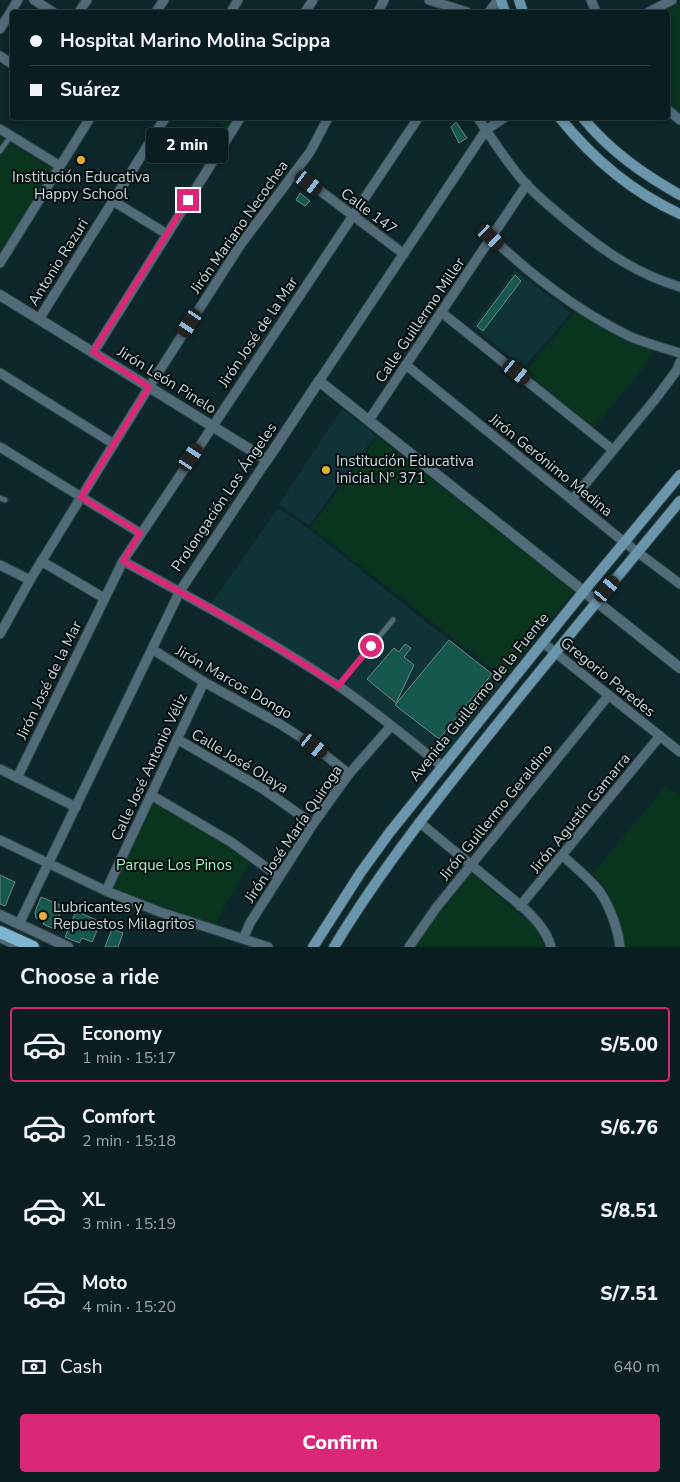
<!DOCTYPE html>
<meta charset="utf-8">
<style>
body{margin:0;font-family:"Nunito Sans",sans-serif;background:#182a2d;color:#f1f3f6;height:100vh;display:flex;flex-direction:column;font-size:19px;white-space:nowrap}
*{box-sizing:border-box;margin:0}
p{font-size:16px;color:#99a2a5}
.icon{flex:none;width:28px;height:28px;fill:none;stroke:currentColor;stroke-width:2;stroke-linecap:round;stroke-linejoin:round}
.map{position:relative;height:947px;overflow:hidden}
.details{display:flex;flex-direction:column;background:#0a1d20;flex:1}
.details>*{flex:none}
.banner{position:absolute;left:10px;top:10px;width:660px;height:110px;border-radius:5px;box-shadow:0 2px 8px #0003,0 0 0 1px #2a3b3e;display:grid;align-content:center;height:110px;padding:0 20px;background:#0a1d20}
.end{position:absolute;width:22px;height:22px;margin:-11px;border:6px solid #db2777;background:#fff;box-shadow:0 0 0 2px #fff}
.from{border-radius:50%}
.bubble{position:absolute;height:35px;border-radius:5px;background:#0a1d20;box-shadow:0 2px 8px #0003,0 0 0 1px #2a3b3e;font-size:16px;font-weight:800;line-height:35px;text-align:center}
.car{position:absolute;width:15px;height:30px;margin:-15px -8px;border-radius:6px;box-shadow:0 0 4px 1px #0007;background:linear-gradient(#222 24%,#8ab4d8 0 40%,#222 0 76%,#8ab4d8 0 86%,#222 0)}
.banner b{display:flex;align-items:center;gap:18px;height:48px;font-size:19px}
.banner b+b{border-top:1px solid #2a3b3e}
.banner i{width:12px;height:12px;background:#f1f3f6}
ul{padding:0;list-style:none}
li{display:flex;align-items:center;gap:15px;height:75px;margin:0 10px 8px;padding:0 10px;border:2px solid transparent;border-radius:5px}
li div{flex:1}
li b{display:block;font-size:19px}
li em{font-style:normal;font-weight:800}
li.active{border-color:#db2777}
li>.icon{width:45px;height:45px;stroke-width:1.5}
h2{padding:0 20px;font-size:22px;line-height:60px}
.pay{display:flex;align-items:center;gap:12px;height:55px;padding:0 20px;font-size:19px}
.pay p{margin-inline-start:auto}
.action{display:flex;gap:10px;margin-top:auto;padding:10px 20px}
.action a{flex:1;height:58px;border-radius:5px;background:#db2777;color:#fff;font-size:20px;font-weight:800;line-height:58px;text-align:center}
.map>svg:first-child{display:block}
.built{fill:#0f3337}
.green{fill:#09351f}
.building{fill:#16584e;stroke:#6c8681}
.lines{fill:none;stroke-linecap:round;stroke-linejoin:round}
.service-casing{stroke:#2c4346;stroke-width:7}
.minor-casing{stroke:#2c4346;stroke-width:11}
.tertiary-casing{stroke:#2c4346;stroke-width:12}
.secondary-casing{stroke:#2c4346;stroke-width:12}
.primary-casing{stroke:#2c4346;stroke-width:15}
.service{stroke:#516b79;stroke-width:4.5}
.minor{stroke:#516b79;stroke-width:9}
.tertiary{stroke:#516b79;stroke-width:10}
.secondary{stroke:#6b95ab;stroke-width:10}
.primary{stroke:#7eb5d1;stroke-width:12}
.route{stroke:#db2777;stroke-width:6}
.poi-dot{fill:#e5ad36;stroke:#050e0f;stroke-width:2}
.labels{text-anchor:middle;stroke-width:4;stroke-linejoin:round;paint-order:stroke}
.poi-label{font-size:15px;fill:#c8d7d8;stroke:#050e0f;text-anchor:start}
.street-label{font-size:15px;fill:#c8d7d8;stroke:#050e0f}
.park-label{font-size:15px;fill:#9ef6c0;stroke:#050e0f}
</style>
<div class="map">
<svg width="680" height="947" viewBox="0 0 680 947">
<rect width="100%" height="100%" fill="#0e272a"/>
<!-- built -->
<g class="built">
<polygon points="515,270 571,313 524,367 472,326"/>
<polygon points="342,409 376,435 309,525 279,504"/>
<polygon points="278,508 310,530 502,682 441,759 333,675 211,604"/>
</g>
<!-- green -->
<g class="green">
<polygon points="680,0 680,116 668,105 668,12 656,12"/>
<polygon points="210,118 235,118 228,129"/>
<polygon points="0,137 52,169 0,253"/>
<path d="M 576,311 C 601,328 626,341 655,350 L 643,368 L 594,428 L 524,373 Z"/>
<polygon points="378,437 574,591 504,678 311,527"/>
<polygon points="666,786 680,797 680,947 626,947 619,922 605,887 592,874"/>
<polygon points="154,802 230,846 251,862 214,925 111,889"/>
<polygon points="471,872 535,927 544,947 415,947 440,911"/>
</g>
<!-- building -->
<g class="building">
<polygon points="456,122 467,138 459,143 451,127"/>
<polygon points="300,193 310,201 305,206 296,200"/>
<polygon points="515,275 521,281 483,331 477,326"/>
<polygon points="449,640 492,674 439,739 395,705"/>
<polygon points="405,644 411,648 404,657 414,665 396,703 367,679 394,648 399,652"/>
<polygon points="0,875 15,882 5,906 0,904"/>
<polygon points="41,897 63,906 54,929 43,924 45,921 36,918 35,912"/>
<polygon points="76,911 96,920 95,924 99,926 92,942 82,938 79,943 65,937"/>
<polygon points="112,929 123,933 118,947 105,947"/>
</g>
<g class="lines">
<defs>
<g id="service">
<polyline points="0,151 11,136"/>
<polyline points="0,498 5,500"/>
<polyline points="338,686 393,620"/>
<polyline points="0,940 15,947"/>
</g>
<g id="minor">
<polyline points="34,0 53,12"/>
<polyline points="429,0 467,12"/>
<polyline points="591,0 596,12"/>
<polyline points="79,12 87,0"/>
<polyline points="156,12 164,0"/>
<polyline points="231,12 238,0"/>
<polyline points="305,12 313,0"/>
<polyline points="378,12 384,0"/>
<polyline points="489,12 498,0"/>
<polyline points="649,12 672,0"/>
<polyline points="0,29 18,0"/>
<polyline points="0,56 12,64"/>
<polyline points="668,110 680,120"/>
<path d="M 478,118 C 493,140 507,163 525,183 C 539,198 555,211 571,224 C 605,252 637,274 680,287"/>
<polyline points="0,129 60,166"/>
<polyline points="295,172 404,254"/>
<polyline points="113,201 167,234"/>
<path d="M 491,237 C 532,276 578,311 629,336 C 645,343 663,348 680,353"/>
<polyline points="0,263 90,118"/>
<polyline points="441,312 613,450"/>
<polyline points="39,319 165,118"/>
<polyline points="93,353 240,118"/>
<polyline points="406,365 624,542 680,584"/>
<polyline points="0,373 114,444"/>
<polyline points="319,381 486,130 504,118"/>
<polyline points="369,420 527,184"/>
<polyline points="0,447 140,533"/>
<polyline points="572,500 657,397 677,370 680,362"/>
<polyline points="41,561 104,598"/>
<path d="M 123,561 C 197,601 271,641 340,687 C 375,711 409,740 442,766"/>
<polyline points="0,565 30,580"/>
<polyline points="0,634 30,580 149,387 241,244 310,152 328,118"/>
<polyline points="542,642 680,752"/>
<polyline points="152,649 204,682 280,724 314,746 349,774"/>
<polyline points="177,739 263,789 313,824"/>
<polyline points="0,769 76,807"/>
<polyline points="17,778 123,561 418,118"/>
<polyline points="151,795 231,842 278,876"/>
<path d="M 419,822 L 526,910 C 537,921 547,932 551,947"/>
<polyline points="0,840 106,891 160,912 268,947"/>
<path d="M 563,856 C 575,867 590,879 600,892 C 610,907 618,929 620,947"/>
<polyline points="106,891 204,682"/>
<polyline points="520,906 660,736"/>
<polyline points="19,924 180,591 267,460"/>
<polyline points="243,939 250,923 313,824 349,774 391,726"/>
<polyline points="409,947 436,908 608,696"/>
</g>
<g id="tertiary">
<polyline points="0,295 267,460 319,381 680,668"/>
<polyline points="0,915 68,947"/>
</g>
<g id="secondary">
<polyline points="501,0 505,12"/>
<polyline points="519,0 523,12"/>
<path d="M 560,118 C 593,159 632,192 680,214"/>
<path d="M 583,118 C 610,151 643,174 680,195"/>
<polyline points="313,947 361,872 390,832 584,591 680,475"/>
<path d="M 334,947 C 381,869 438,798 495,727 C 556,651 618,576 680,501"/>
</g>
<polyline id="primary" points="0,932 33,947"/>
</defs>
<!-- service casing -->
<use href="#service" class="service-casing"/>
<!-- minor casing -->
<use href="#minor" class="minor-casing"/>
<!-- tertiary casing -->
<use href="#tertiary" class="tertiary-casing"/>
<!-- secondary casing -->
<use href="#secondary" class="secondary-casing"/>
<!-- primary casing -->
<use href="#primary" class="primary-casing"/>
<!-- service -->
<use href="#service" class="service"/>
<!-- minor -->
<use href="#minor" class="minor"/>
<!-- tertiary -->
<use href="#tertiary" class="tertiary"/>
<!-- secondary -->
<use href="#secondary" class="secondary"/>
<!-- primary -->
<use href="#primary" class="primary"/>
</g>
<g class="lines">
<!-- route -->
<path class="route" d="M 188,200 L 93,352 L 149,387 L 81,497 L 140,533 L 123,561 C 196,600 269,640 338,686 L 371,646"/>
</g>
<!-- markers -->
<g class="poi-dot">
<circle cx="81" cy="160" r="5"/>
<circle cx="326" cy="470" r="5"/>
<circle cx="43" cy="916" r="5"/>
</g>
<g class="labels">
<!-- poi labels -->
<g class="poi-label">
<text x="81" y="182" text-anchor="middle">Institución Educativa<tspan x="81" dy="17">Happy School</tspan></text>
<text x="336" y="466">Institución Educativa<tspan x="336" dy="17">Inicial Nº 371</tspan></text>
<text x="53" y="912">Lubricantes y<tspan x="53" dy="17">Repuestos Milagritos</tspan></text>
</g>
<!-- street labels -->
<g class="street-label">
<text transform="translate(369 211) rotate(37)" y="5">Calle 147</text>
<text transform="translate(239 227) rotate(-55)" y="5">Jirón Mariano Necochea</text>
<text transform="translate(58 262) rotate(-58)" y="5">Antonio Razuri</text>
<text transform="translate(420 320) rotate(-56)" y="5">Calle Guillermo Miller</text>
<text transform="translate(258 332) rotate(-56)" y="5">Jirón José de la Mar</text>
<text transform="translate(167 380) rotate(32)" y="5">Jirón León Pinelo</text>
<text transform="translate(551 465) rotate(39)" y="5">Jirón Gerónimo Medina</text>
<text transform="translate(224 497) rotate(-56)" y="5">Prolongación Los Ángeles</text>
<text transform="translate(608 677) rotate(39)" y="5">Gregorio Paredes</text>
<text transform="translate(49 680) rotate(-64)" y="5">Jirón José de la Mar</text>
<text transform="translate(234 682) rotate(30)" y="5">Jirón Marcos Dongo</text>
<text transform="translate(479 697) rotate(-51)" y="5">Avenida Guillermo de la Fuente</text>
<text transform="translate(240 761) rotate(31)" y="5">Calle José Olaya</text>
<text transform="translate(149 767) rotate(-65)" y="5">Calle José Antonio Véliz</text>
<text transform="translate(496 812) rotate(-51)" y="5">Jirón Guillermo Geraldino</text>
<text transform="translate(580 813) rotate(-51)" y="5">Jirón Agustín Gamarra</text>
<text transform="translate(293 834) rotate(-56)" y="5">Jirón José María Quiroga</text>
</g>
<!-- park labels -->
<g class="park-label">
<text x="174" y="870">Parque Los Pinos</text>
</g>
</g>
</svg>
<i class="end from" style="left:371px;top:646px"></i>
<i class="end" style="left:188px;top:200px"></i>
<div class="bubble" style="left:146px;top:128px;width:82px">2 min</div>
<i class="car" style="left:309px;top:183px;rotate:127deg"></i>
<i class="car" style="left:491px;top:237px;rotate:133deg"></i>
<i class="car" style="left:190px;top:323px;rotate:213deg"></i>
<i class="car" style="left:517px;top:372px;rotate:129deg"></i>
<i class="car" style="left:191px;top:457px;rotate:34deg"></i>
<i class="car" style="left:607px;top:589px;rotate:40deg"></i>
<i class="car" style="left:314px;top:746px;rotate:129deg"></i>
<div class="banner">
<b><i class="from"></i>Hospital Marino Molina Scippa</b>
<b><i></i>Suárez</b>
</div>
</div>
<section class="details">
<h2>Choose a ride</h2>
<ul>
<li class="active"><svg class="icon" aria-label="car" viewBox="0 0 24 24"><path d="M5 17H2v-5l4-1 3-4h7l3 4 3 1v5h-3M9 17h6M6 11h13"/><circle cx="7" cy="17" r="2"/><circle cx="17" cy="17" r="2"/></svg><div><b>Economy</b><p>1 min · 15:17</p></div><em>S/5.00</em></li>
<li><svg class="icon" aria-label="car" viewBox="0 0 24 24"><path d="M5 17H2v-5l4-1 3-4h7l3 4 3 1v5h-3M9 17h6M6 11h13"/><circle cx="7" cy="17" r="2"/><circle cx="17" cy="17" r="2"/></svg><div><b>Comfort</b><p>2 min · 15:18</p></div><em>S/6.76</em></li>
<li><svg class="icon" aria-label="car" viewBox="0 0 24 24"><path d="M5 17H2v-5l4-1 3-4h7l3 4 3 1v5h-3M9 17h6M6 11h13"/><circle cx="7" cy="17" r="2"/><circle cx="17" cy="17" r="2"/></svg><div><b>XL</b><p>3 min · 15:19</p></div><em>S/8.51</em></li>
<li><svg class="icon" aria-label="car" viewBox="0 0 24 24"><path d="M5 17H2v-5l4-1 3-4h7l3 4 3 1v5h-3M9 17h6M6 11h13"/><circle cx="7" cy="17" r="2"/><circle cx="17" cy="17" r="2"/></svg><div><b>Moto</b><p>4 min · 15:20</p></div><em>S/7.51</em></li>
</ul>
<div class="pay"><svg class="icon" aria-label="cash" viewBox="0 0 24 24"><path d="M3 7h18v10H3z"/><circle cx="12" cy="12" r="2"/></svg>Cash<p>640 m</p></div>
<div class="action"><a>Confirm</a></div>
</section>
